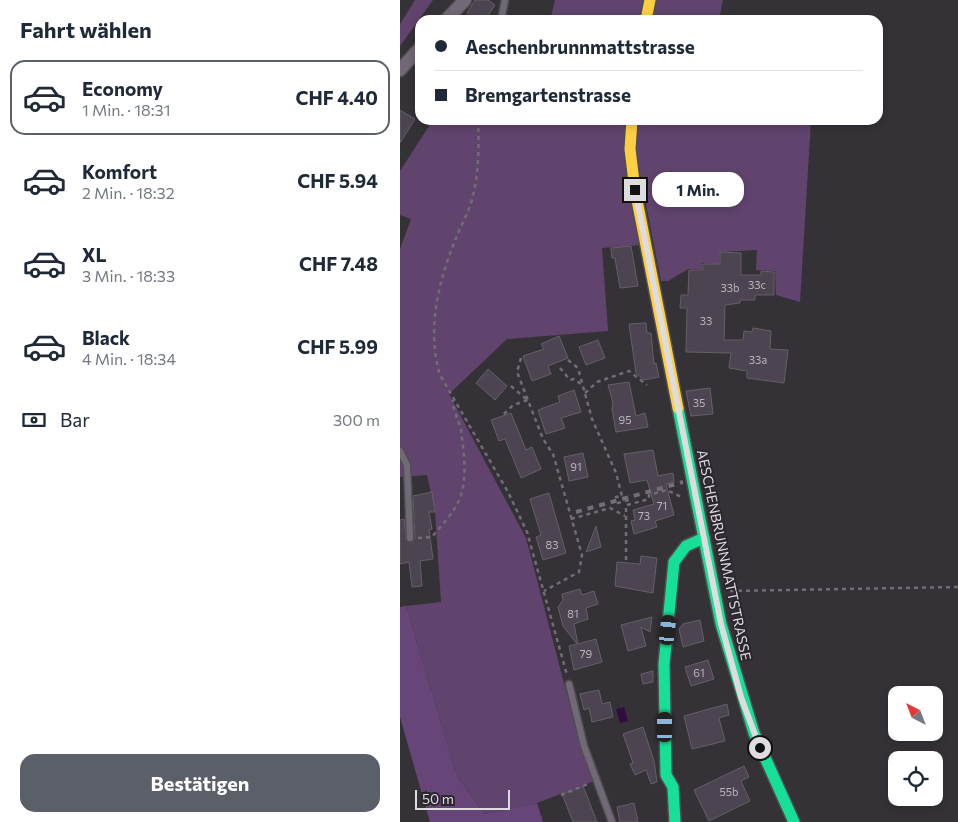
<!DOCTYPE html>
<html lang="de">
<meta charset="utf-8">
<style>
body{margin:0;font-family:Commissioner,sans-serif;background:#f2f2f3;color:#1f2937;height:100vh;display:flex;flex-direction:column;font-size:19px;white-space:nowrap}
*{box-sizing:border-box;margin:0}
p{font-size:16px;color:#747a83}
.icon{flex:none;width:28px;height:28px;fill:none;stroke:currentColor;stroke-width:2;stroke-linecap:round;stroke-linejoin:round}
.map{position:relative;flex:1;overflow:hidden}
.panel{display:flex;flex-direction:column;background:#fff;width:400px}
.panel>*{flex:none}
.hud{position:absolute;left:15px;top:15px;width:468px;height:110px;border-radius:15px;box-shadow:0 2px 8px #0003;display:grid;align-content:center;height:110px;padding:0 20px;background:#fff}
.needle{width:32px;rotate:318deg}
.fabs{position:absolute;left:488px;top:686px;display:grid;gap:10px}
.fabs a{display:grid;place-items:center;width:55px;height:55px;border-radius:10px;background:#fff;box-shadow:0 2px 8px #0003;font-size:25px}
.scale{position:absolute;left:15px;bottom:12px;width:95px;box-sizing:border-box;padding-left:5px;border:2px solid #dfdce0;border-top:0;font-size:14px;line-height:18px;white-space:nowrap;color:#dfdce0;-webkit-text-stroke:4px #2c272e;paint-order:stroke}
.end{position:absolute;width:22px;height:22px;margin:-11px;border:6px solid #dfdce0;background:#111;box-shadow:0 0 0 2px #111}
.from{border-radius:50%}
.bubble{position:absolute;height:35px;border-radius:15px;background:#fff;box-shadow:0 2px 8px #0003;font-size:16px;font-weight:700;line-height:35px;text-align:center}
.car{position:absolute;width:15px;height:30px;margin:-15px -8px;border-radius:6px;box-shadow:0 0 4px 1px #0007;background:linear-gradient(#222 24%,#8ab4d8 0 40%,#222 0 76%,#8ab4d8 0 86%,#222 0)}
.hud b{display:flex;align-items:center;gap:18px;height:48px;font-size:19px}
.hud b+b{border-top:1px solid #e0e1e3}
.hud i{width:12px;height:12px;background:#1f2937}
ul{padding:0;list-style:none}
li{display:flex;align-items:center;gap:15px;height:75px;margin:0 10px 8px;padding:0 10px;border:2px solid transparent;border-radius:15px}
li div{flex:1}
li b{display:block;font-size:19px}
li em{font-style:normal;font-weight:700}
li.selected{border-color:#5b5f68}
li>.icon{width:45px;height:45px;stroke-width:1.5}
h2{padding:0 20px;font-size:22px;line-height:60px}
.pay{display:flex;align-items:center;gap:12px;height:55px;padding:0 20px;font-size:19px}
.pay p{margin-inline-start:auto}
.button{display:flex;gap:10px;margin-top:auto;padding:10px 20px}
.button a{flex:1;height:58px;border-radius:15px;background:#5b5f68;color:#fff;font-size:20px;font-weight:700;line-height:58px;text-align:center}
main{display:flex;flex:1;min-height:0}
.map>svg:first-child{display:block}
.green{fill:#60446e}
.forest{fill:#674579}
.water{fill:#300c3f}
.building{fill:#4c4451;stroke:#636165}
.lines{fill:none;stroke-linecap:round;stroke-linejoin:round}
.lane-casing{stroke:#504e51;stroke-width:9}
.street-casing{stroke:#504e51;stroke-width:15}
.fast-casing{stroke:#504e51;stroke-width:14}
.slow-casing{stroke:#504e51;stroke-width:14}
.path{stroke:#726d75;stroke-width:2.5;stroke-dasharray:4 4;stroke-linecap:butt}
.lane{stroke:#716976;stroke-width:6}
.street{stroke:#716976;stroke-width:12}
.fast{stroke:#16e098;stroke-width:11}
.slow{stroke:#ffcf43;stroke-width:11}
.rail{stroke:#746e78;stroke-width:4;stroke-dasharray:6 6;stroke-linecap:butt}
.route{stroke:#dfdce0;stroke-width:6}
.labels{text-anchor:middle;stroke-width:4;stroke-linejoin:round;paint-order:stroke}
.number-label{font-size:11px;fill:#bab6bc}
.street-label{font-size:14px;fill:#dfdce0;stroke:#2c272e}
</style>
<main>
<section class="panel">
<h2>Fahrt wählen</h2>
<ul>
<li class="selected"><svg class="icon" aria-label="car" viewBox="0 0 24 24"><path d="M5 17H2v-5l4-1 3-4h7l3 4 3 1v5h-3M9 17h6M6 11h13"/><circle cx="7" cy="17" r="2"/><circle cx="17" cy="17" r="2"/></svg><div><b>Economy</b><p>1 Min. · 18:31</p></div><em>CHF 4.40</em></li>
<li><svg class="icon" aria-label="car" viewBox="0 0 24 24"><path d="M5 17H2v-5l4-1 3-4h7l3 4 3 1v5h-3M9 17h6M6 11h13"/><circle cx="7" cy="17" r="2"/><circle cx="17" cy="17" r="2"/></svg><div><b>Komfort</b><p>2 Min. · 18:32</p></div><em>CHF 5.94</em></li>
<li><svg class="icon" aria-label="car" viewBox="0 0 24 24"><path d="M5 17H2v-5l4-1 3-4h7l3 4 3 1v5h-3M9 17h6M6 11h13"/><circle cx="7" cy="17" r="2"/><circle cx="17" cy="17" r="2"/></svg><div><b>XL</b><p>3 Min. · 18:33</p></div><em>CHF 7.48</em></li>
<li><svg class="icon" aria-label="car" viewBox="0 0 24 24"><path d="M5 17H2v-5l4-1 3-4h7l3 4 3 1v5h-3M9 17h6M6 11h13"/><circle cx="7" cy="17" r="2"/><circle cx="17" cy="17" r="2"/></svg><div><b>Black</b><p>4 Min. · 18:34</p></div><em>CHF 5.99</em></li>
</ul>
<div class="pay"><svg class="icon" aria-label="cash" viewBox="0 0 24 24"><path d="M3 7h18v10H3z"/><circle cx="12" cy="12" r="2"/></svg>Bar<p>300 m</p></div>
<div class="button"><a>Bestätigen</a></div>
</section>
<div class="map">
<svg width="558" height="822" viewBox="0 0 558 822">
<rect width="100%" height="100%" fill="#353237"/>
<!-- green -->
<g class="green">
<polygon points="15,0 33,0 0,46 0,24"/>
<polygon points="155,0 245,0 242,20 150,20"/>
<polygon points="256,0 323,0 319,20 252,20"/>
<polygon points="33,120 227,120 240,245 202,248 208,331 107,339 49,394 126,538 177,733 194,781 137,803 84,814 57,776 6,606 41,602 35,512 27,475 0,477 0,249 11,219 0,215 0,171"/>
<polygon points="237,120 411,120 400,302 376,295 375,271 356,270 357,250 320,252 319,264 302,263 302,269 288,269 268,281 261,281 235,148"/>
</g>
<!-- forest -->
<polygon class="forest" points="6,606 57,776 84,814 137,803 143,822 30,822 0,717 0,607"/>
<!-- water -->
<polygon class="water" points="224,707 228,721 220,723 216,709"/>
<!-- building -->
<g class="building">
<polygon points="75,0 88,0 95,5 85,20 77,20 67,13"/>
<polygon points="0,110 15,119 0,143"/>
<polygon points="231,246 238,286 220,288 215,258 212,258 211,248"/>
<polygon points="320,252 341,253 341,275 361,275 361,271 374,272 374,295 355,295 355,300 340,300 340,303 325,305 324,340 343,340 344,331 352,332 353,328 371,331 370,349 388,350 384,383 347,378 347,371 329,368 331,353 286,352 287,308 280,308 281,295 288,295 289,270 303,270 303,264 320,264"/>
<polygon points="246,323 247,333 251,333 254,364 256,363 259,377 244,380 236,373 229,324"/>
<polygon points="159,336 168,358 148,366 151,374 132,381 123,356 144,349 141,344"/>
<polygon points="198,340 205,358 186,365 179,347"/>
<polygon points="88,369 107,386 95,400 76,383"/>
<polygon points="229,382 236,416 245,413 248,427 216,432 212,409 213,403 208,385"/>
<polygon points="310,388 313,414 291,416 286,391"/>
<polygon points="174,390 181,412 161,418 165,428 146,434 138,410 160,402 158,396"/>
<polygon points="111,413 126,450 132,447 141,469 121,478 105,439 99,441 91,420"/>
<polygon points="253,450 258,476 273,473 274,482 266,484 274,515 255,521 257,527 234,534 231,521 235,520 233,510 254,504 247,480 230,483 224,454"/>
<polygon points="183,453 188,477 169,481 164,457"/>
<polygon points="32,492 35,512 29,512 32,529 29,530 33,559 20,561 22,586 12,587 9,562 0,564 0,520 4,519 6,540 12,542 15,538 13,496"/>
<polygon points="149,493 166,553 143,560 136,537 141,535 130,499"/>
<polygon points="196,526 201,547 186,552"/>
<polygon points="241,556 257,558 253,593 215,586 217,562 240,564"/>
<polygon points="180,589 182,595 194,591 198,604 186,608 188,619 174,624 178,644 196,639 202,662 174,670 169,646 177,644 163,626 158,607 163,600 162,594"/>
<polygon points="252,617 250,632 241,627 246,646 228,651 221,625"/>
<polygon points="300,620 304,641 283,647 279,629 283,624"/>
<polygon points="308,660 314,679 291,686 285,667"/>
<polygon points="253,671 253,682 243,684 241,674"/>
<polygon points="199,690 202,704 210,702 213,717 192,722 189,708 184,710 180,694"/>
<polygon points="327,704 329,715 319,718 325,741 292,749 284,716"/>
<polygon points="243,727 254,761 257,782 251,784 246,770 235,775 230,764 233,763 223,734"/>
<polygon points="344,766 349,777 341,781 350,801 309,821 294,790"/>
<polygon points="183,786 197,822 173,822 162,794"/>
<polygon points="234,803 238,822 220,822 217,807"/>
</g>
<g class="lines">
<defs>
<g id="lane">
<polyline points="101,20 105,0"/>
<polyline points="0,451 7,465 10,538"/>
<polyline points="169,684 184,746 212,822"/>
</g>
<g id="street">
<polyline points="46,20 65,0"/>
<polyline points="0,70 20,48"/>
</g>
<g id="fast">
<polyline points="278,408 321,624 354,733 394,822"/>
<polyline points="275,822 273,787 266,775 264,664 274,562 286,546 304,538"/>
</g>
<g id="slow">
<polyline points="246,20 250,0"/>
<polyline points="232,120 230,149 235,190 278,408"/>
</g>
</defs>
<!-- lane casing -->
<use href="#lane" class="lane-casing"/>
<!-- street casing -->
<use href="#street" class="street-casing"/>
<!-- fast casing -->
<use href="#fast" class="fast-casing"/>
<!-- slow casing -->
<use href="#slow" class="slow-casing"/>
<!-- path -->
<g class="path">
<path d="M 78,120 C 79,146 79,174 72,199 C 69,212 61,225 56,238 C 39,280 26,329 40,375 L 108,492 L 127,532 L 167,675"/>
<polyline points="121,358 117,372 143,439 153,454 182,555 179,572 144,591"/>
<polyline points="168,360 178,368 192,419 216,473 222,496 216,497 218,503 232,499"/>
<polyline points="160,368 170,380 174,379 181,384"/>
<polyline points="111,386 126,399"/>
<polyline points="185,393 197,382 229,371 247,385"/>
<polyline points="104,414 113,405 128,400"/>
<polyline points="227,505 249,499 249,495 267,490 281,497"/>
<polyline points="171,519 210,508 225,516"/>
<path d="M 18,538 L 32,537 C 40,527 50,517 56,506 C 69,485 64,454 61,430 C 59,420 52,409 53,400"/>
<polyline points="226,560 226,504"/>
<polyline points="330,591 558,587"/>
<polyline points="161,795 188,784"/>
</g>
<!-- lane -->
<use href="#lane" class="lane"/>
<!-- street -->
<use href="#street" class="street"/>
<!-- fast -->
<use href="#fast" class="fast"/>
<!-- slow -->
<use href="#slow" class="slow"/>
<!-- rail -->
<polyline class="rail" points="176,512 283,482"/>
</g>
<g class="lines">
<!-- route -->
<polyline class="route" points="235,190 321,624 341,697 360,748"/>
</g>
<g class="labels">
<!-- number labels -->
<g class="number-label">
<text x="357" y="289">33c</text>
<text x="330" y="292">33b</text>
<text x="306" y="325">33</text>
<text x="358" y="364">33a</text>
<text x="299" y="407">35</text>
<text x="225" y="424">95</text>
<text x="176" y="471">91</text>
<text x="262" y="510">71</text>
<text x="244" y="520">73</text>
<text x="152" y="549">83</text>
<text x="173" y="618">81</text>
<text x="186" y="658">79</text>
<text x="299" y="677">61</text>
<text x="329" y="796">55b</text>
</g>
<!-- street labels -->
<g class="street-label">
<text transform="translate(324 555) rotate(78)" y="5">AESCHENBRUNNMATTSTRASSE</text>
</g>
</g>
</svg>
<div class="fabs">
<a><svg class="needle" viewBox="-14 -14 28 28"><path d="M0-13l5 13h-10z" fill="#e53935"/><path d="M0 13l5-13h-10z" fill="#747a83"/></svg></a>
<a><svg class="icon" aria-label="locate" viewBox="0 0 24 24"><circle cx="12" cy="12" r="6"/><path d="M12 2v4M12 18v4M2 12h4M18 12h4"/></svg></a>
</div>
<div class="scale">50 m</div>
<i class="end from" style="left:360px;top:748px"></i>
<i class="end" style="left:235px;top:190px"></i>
<div class="bubble" style="left:252px;top:172px;width:92px">1 Min.</div>
<i class="car" style="left:268px;top:630px;rotate:6deg"></i>
<i class="car" style="left:265px;top:727px;rotate:0deg"></i>
<div class="hud">
<b><i class="from"></i>Aeschenbrunnmattstrasse</b>
<b><i></i>Bremgartenstrasse</b>
</div>
</div>
</main>
